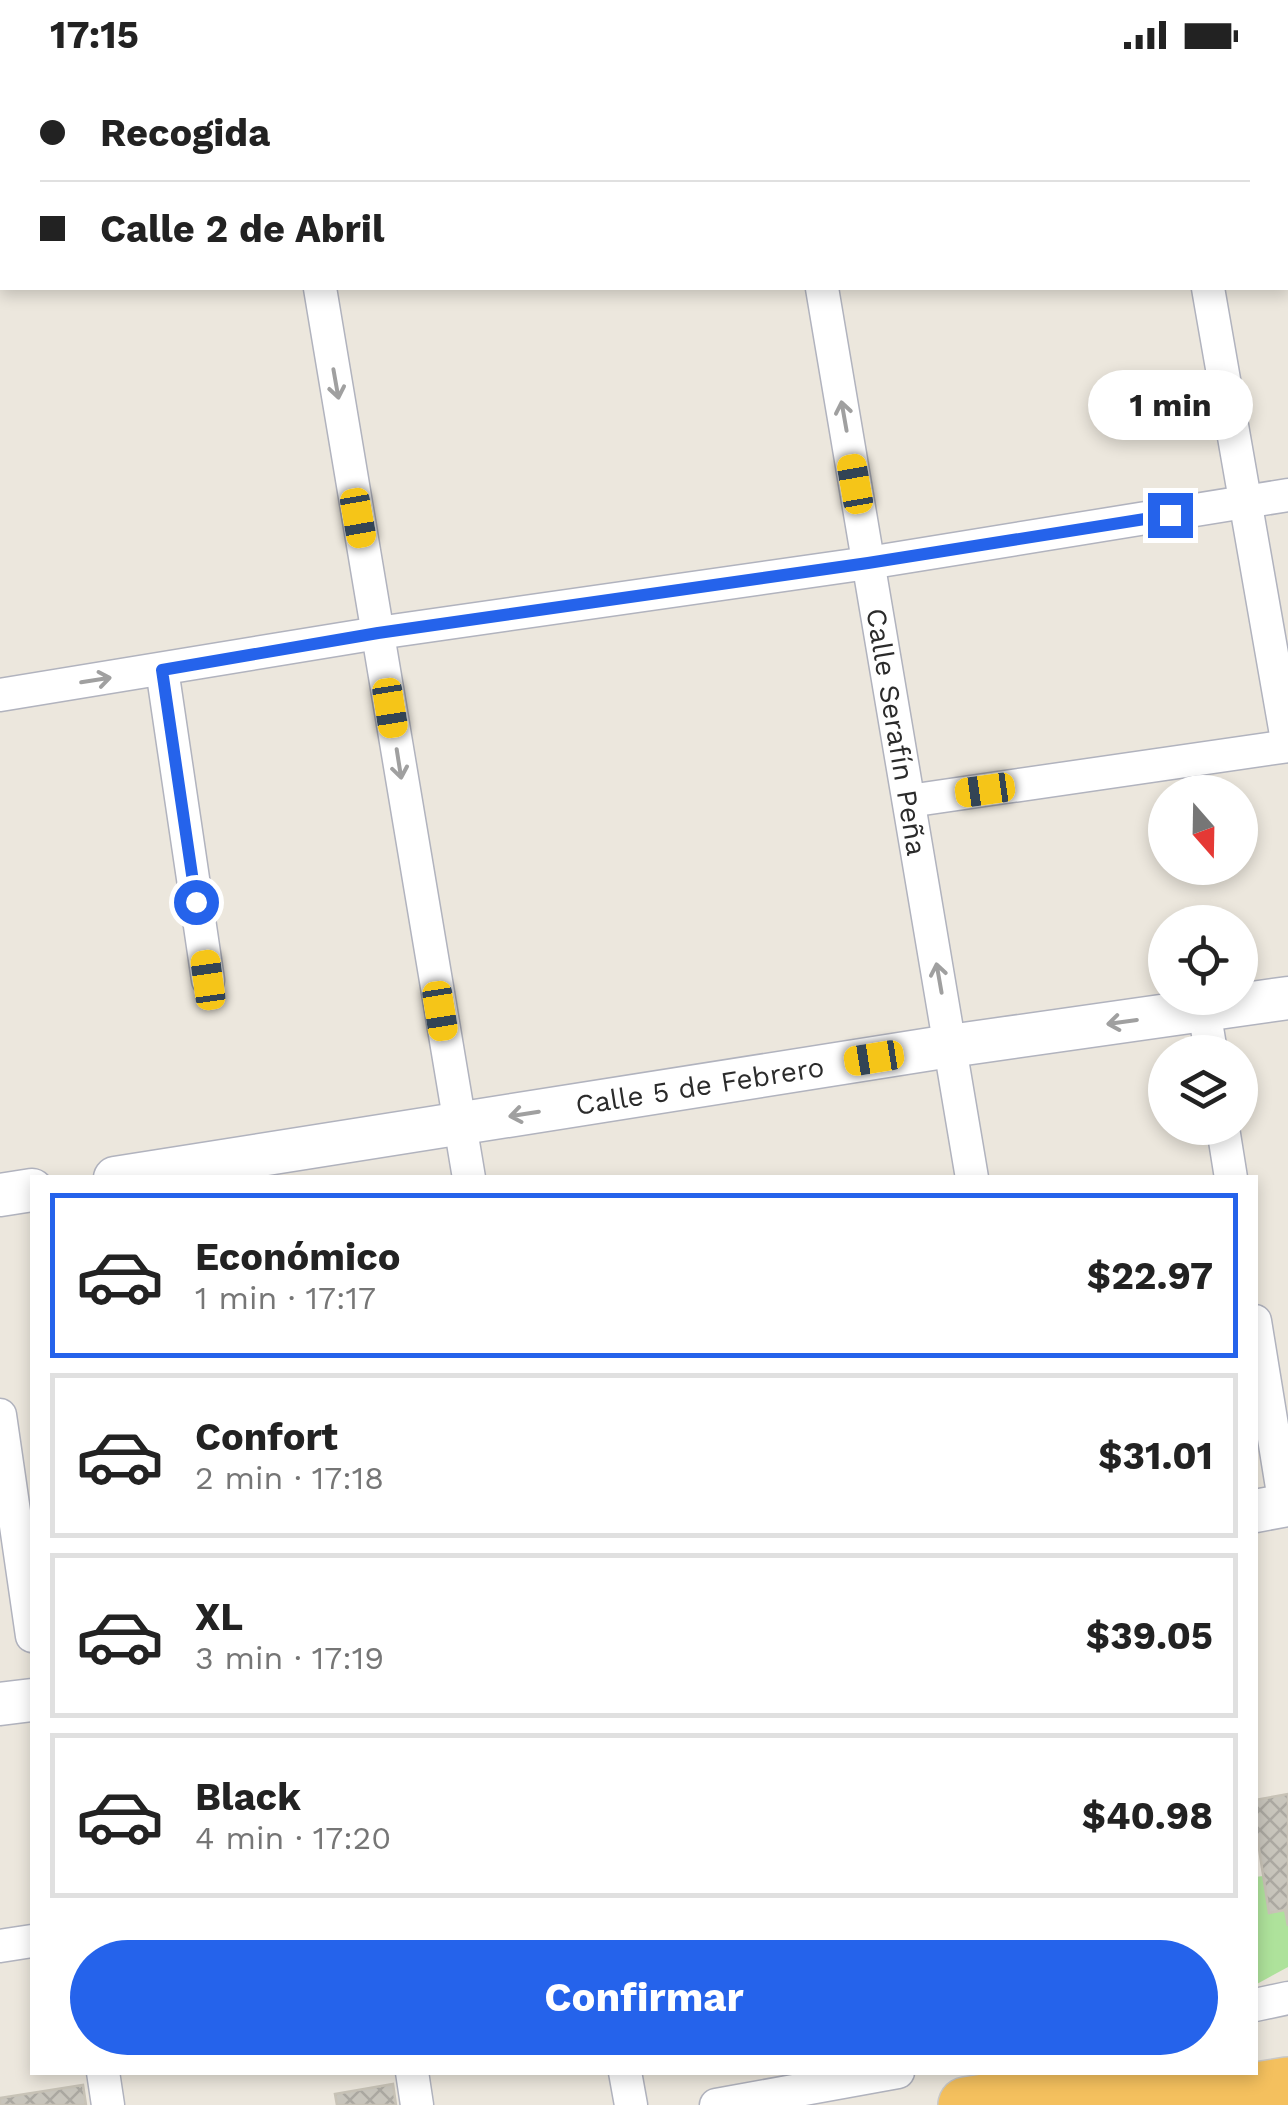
<!DOCTYPE html>
<html lang="es">
<meta charset="utf-8">
<style>
body{margin:0;font-family:"Work Sans",sans-serif;background:#f2f2f2;color:#222;height:100vh;display:flex;flex-direction:column;font-size:38px;white-space:nowrap}
*{box-sizing:border-box;margin:0}
p{font-size:32px;color:#767676}
.icon{flex:none;width:55px;height:55px;fill:none;stroke:currentColor;stroke-width:2;stroke-linecap:round;stroke-linejoin:round}
.map{position:relative;flex:1;overflow:hidden}
.details{position:absolute;left:30px;top:1105px;width:1228px;height:900px;display:flex;flex-direction:column;background:#fff;border-radius:0px;box-shadow:0 5px 15px #0003}
.details>*{flex:none}
.guide{position:absolute;left:0px;top:0px;width:1290px;height:220px;box-shadow:0 5px 15px #0003;display:grid;align-content:center;height:220px;padding:0 40px;background:#fff}
.needle{width:65px;rotate:160deg}
.buttons{position:absolute;left:1148px;top:705px;display:grid;gap:20px}
.buttons a{display:grid;place-items:center;width:110px;height:110px;border-radius:50%;background:#fff;box-shadow:0 5px 15px #0003;font-size:50px}
.end{position:absolute;width:45px;height:45px;margin:-22px;border:12px solid #2563eb;background:#fff;box-shadow:0 0 0 5px #fff}
.from{border-radius:50%}
.bubble{position:absolute;height:70px;border-radius:35px;background:#fff;box-shadow:0 5px 15px #0003;font-size:32px;font-weight:700;line-height:70px;text-align:center}
.car{position:absolute;width:30px;height:60px;margin:-30px -15px;border-radius:12px;box-shadow:0 0 8px 2px #0007;background:linear-gradient(#f5c518 24%,#345 0 40%,#f5c518 0 76%,#345 0 86%,#f5c518 0)}
.guide b{display:flex;align-items:center;gap:35px;height:95px;font-size:38px}
.guide b+b{border-top:2px solid #e0e0e0}
.guide i{width:25px;height:25px;background:#222}
ul{padding:18px 0 0;list-style:none}
li{display:flex;align-items:center;gap:30px;height:165px;margin:0 20px 15px;padding:0 20px;border:5px solid #e0e0e0;border-radius:0px}
li div{flex:1}
li b{display:block;font-size:38px}
li em{font-style:normal;font-weight:700}
li.on{border-color:#2563eb}
li>.icon{width:90px;height:90px;stroke-width:1.5}
.primary-button{display:flex;gap:20px;margin-top:auto;padding:20px 40px}
.primary-button a{flex:1;height:115px;border-radius:60px;background:#2563eb;color:#fff;font-size:40px;font-weight:700;line-height:115px;text-align:center}
.status{display:flex;justify-content:space-between;align-items:center;height:70px;padding:0 50px;background:#fff;direction:ltr}
.status svg{height:28px;fill:currentColor}
.map>svg:first-child{display:block}
.grass{fill:#aee29b}
.building{fill:url(#building-cross-hatch);stroke:#c8c3b7;stroke-width:2.5}
.lines{fill:none;stroke-linecap:round;stroke-linejoin:round}
.minor-casing{stroke:#b1b3be;stroke-width:35}
.tertiary-casing{stroke:#b1b3be;stroke-width:45}
.trunk-casing{stroke:#c8c8c8;stroke-width:58}
.minor{stroke:#fff;stroke-width:32}
.tertiary{stroke:#fff;stroke-width:42}
.trunk{stroke:#f4c05e;stroke-width:55}
.oneway{stroke:#a0a0a0}
.route{stroke:#2563eb;stroke-width:12}
.labels{text-anchor:middle;stroke-width:9;stroke-linejoin:round;paint-order:stroke}
.street-label{font-size:28px;fill:#2b2b2b;stroke:#fff}
</style>
<div class="status"><b>17:15</b><svg viewBox="0 0 49 12"><path d="M0 12V9h3v3zM5 12V6h3v6zM10 12V3h3v9zM15 12V0h3v12zM26 1h20v11H26zM47 4h2v5h-2z"/></svg></div>
<div class="map">
<svg width="1288" height="2035" viewBox="0 0 1288 2035">
<defs>
<pattern id="building-cross-hatch" width="8" height="8" patternUnits="userSpaceOnUse" patternTransform="scale(2.5)"><rect width="8" height="8" fill="#c8c5bc"/><path d="M0 0l8 8M0 8l8-8" fill="none" stroke="#aca9a2"/></pattern>
</defs>
<rect width="100%" height="100%" fill="#ece7dd"/>
<!-- grass -->
<polygon class="grass" points="1263,1806 1269,1843 1285,1840 1288,1856 1288,1897 1255,1915 1255,1807"/>
<!-- building -->
<g class="building">
<polygon points="1288,1724 1288,1856 1285,1840 1269,1843 1255,1753 1255,1730"/>
<polygon points="393,2014 396,2035 337,2035 335,2024"/>
<polygon points="83,2015 86,2035 0,2035 0,2028"/>
</g>
<g class="lines">
<defs>
<g id="minor">
<polyline points="283,0 284,2"/>
<polyline points="785,0 786,2"/>
<polyline points="1169,0 1170,2"/>
<polyline points="604,2 619,0"/>
<polyline points="0,103 2,102"/>
<polyline points="320,218 469,1108"/>
<path id="s1" d="M 822,218 L 972,1108"/>
<polyline points="1208,218 1288,676"/>
<polyline points="162,599 208,910"/>
<polyline points="0,625 378,563 868,493 1288,425"/>
<polyline points="909,731 1288,676"/>
<polyline points="1204,940 1211,982"/>
<polyline points="1223,1058 1231,1108"/>
<polyline points="1255,1251 1285,1436"/>
<polyline points="0,1345 32,1566"/>
<polyline points="0,1876 32,1871"/>
<polyline points="1255,1935 1288,1928"/>
<polyline points="103,2002 108,2035"/>
<polyline points="412,2002 417,2035"/>
<polyline points="625,2002 631,2035"/>
<polyline points="716,2035 898,2002"/>
</g>
<g id="tertiary">
<path id="s2" d="M 115,1108 L 950,976 L 1288,928"/>
<polyline points="0,1125 32,1120"/>
<polyline points="1255,1441 1288,1435"/>
<polyline points="0,1634 32,1630"/>
</g>
<g id="trunk">
<polyline points="966,2035 1176,2002"/>
<polyline points="1163,2035 1288,2015"/>
</g>
</defs>
<!-- minor casing -->
<use href="#minor" class="minor-casing"/>
<!-- tertiary casing -->
<use href="#tertiary" class="tertiary-casing"/>
<!-- trunk casing -->
<use href="#trunk" class="trunk-casing"/>
<!-- minor -->
<use href="#minor" class="minor"/>
<!-- tertiary -->
<use href="#tertiary" class="tertiary"/>
<!-- trunk -->
<use href="#trunk" class="trunk"/>
</g>
<!-- one-way arrows -->
<defs><path id="oneway-shaft" d="M-6 0H5M1.5-3L5.5 0L1.5 3" fill="none" stroke-width="1.6" stroke-linecap="round" stroke-linejoin="round" transform="scale(2.5)"/></defs>
<g class="oneway">
<use href="#oneway-shaft" transform="translate(336 314) rotate(80)"/>
<use href="#oneway-shaft" transform="translate(844 346) rotate(-100)"/>
<use href="#oneway-shaft" transform="translate(96 610) rotate(-9)"/>
<use href="#oneway-shaft" transform="translate(399 694) rotate(81)"/>
<use href="#oneway-shaft" transform="translate(939 908) rotate(-100)"/>
<use href="#oneway-shaft" transform="translate(1122 952) rotate(172)"/>
<use href="#oneway-shaft" transform="translate(524 1044) rotate(171)"/>
</g>
<g class="lines">
<!-- route -->
<polyline class="route" points="196,832 162,600 378,563 868,493 1170,445"/>
</g>
<g class="labels">
<!-- street labels -->
<g class="street-label">
<text dy="10" stroke="none"><textPath href="#s1" startOffset="450">Calle Serafín Peña</textPath></text>
<text dy="10" stroke="none"><textPath href="#s2" startOffset="592">Calle 5 de Febrero</textPath></text>
</g>
</g>
</svg>
<div class="buttons">
<a><svg class="needle" viewBox="-14 -14 28 28"><path d="M0-13l5 13h-10z" fill="#e53935"/><path d="M0 13l5-13h-10z" fill="#767676"/></svg></a>
<a><svg class="icon" aria-label="locate" viewBox="0 0 24 24"><circle cx="12" cy="12" r="6"/><path d="M12 2v4M12 18v4M2 12h4M18 12h4"/></svg></a>
<a><svg class="icon" aria-label="layers" viewBox="0 0 24 24"><path d="M12 4l9 5-9 5-9-5zM3 14l9 5 9-5"/></svg></a>
</div>
<i class="end from" style="left:196px;top:832px"></i>
<i class="end" style="left:1170px;top:445px"></i>
<div class="bubble" style="left:1088px;top:300px;width:165px">1 min</div>
<i class="car" style="left:855px;top:414px;rotate:350deg"></i>
<i class="car" style="left:358px;top:448px;rotate:170deg"></i>
<i class="car" style="left:390px;top:638px;rotate:171deg"></i>
<i class="car" style="left:985px;top:720px;rotate:262deg"></i>
<i class="car" style="left:208px;top:910px;rotate:352deg"></i>
<i class="car" style="left:440px;top:941px;rotate:171deg"></i>
<i class="car" style="left:874px;top:988px;rotate:261deg"></i>
<div class="guide">
<b><i class="from"></i>Recogida</b>
<b><i></i>Calle 2 de Abril</b>
</div>
<section class="details">
<ul>
<li class="on"><svg class="icon" aria-label="car" viewBox="0 0 24 24"><path d="M5 17H2v-5l4-1 3-4h7l3 4 3 1v5h-3M9 17h6M6 11h13"/><circle cx="7" cy="17" r="2"/><circle cx="17" cy="17" r="2"/></svg><div><b>Económico</b><p>1 min · 17:17</p></div><em>$22.97</em></li>
<li><svg class="icon" aria-label="car" viewBox="0 0 24 24"><path d="M5 17H2v-5l4-1 3-4h7l3 4 3 1v5h-3M9 17h6M6 11h13"/><circle cx="7" cy="17" r="2"/><circle cx="17" cy="17" r="2"/></svg><div><b>Confort</b><p>2 min · 17:18</p></div><em>$31.01</em></li>
<li><svg class="icon" aria-label="car" viewBox="0 0 24 24"><path d="M5 17H2v-5l4-1 3-4h7l3 4 3 1v5h-3M9 17h6M6 11h13"/><circle cx="7" cy="17" r="2"/><circle cx="17" cy="17" r="2"/></svg><div><b>XL</b><p>3 min · 17:19</p></div><em>$39.05</em></li>
<li><svg class="icon" aria-label="car" viewBox="0 0 24 24"><path d="M5 17H2v-5l4-1 3-4h7l3 4 3 1v5h-3M9 17h6M6 11h13"/><circle cx="7" cy="17" r="2"/><circle cx="17" cy="17" r="2"/></svg><div><b>Black</b><p>4 min · 17:20</p></div><em>$40.98</em></li>
</ul>
<div class="primary-button"><a>Confirmar</a></div>
</section>
</div>
